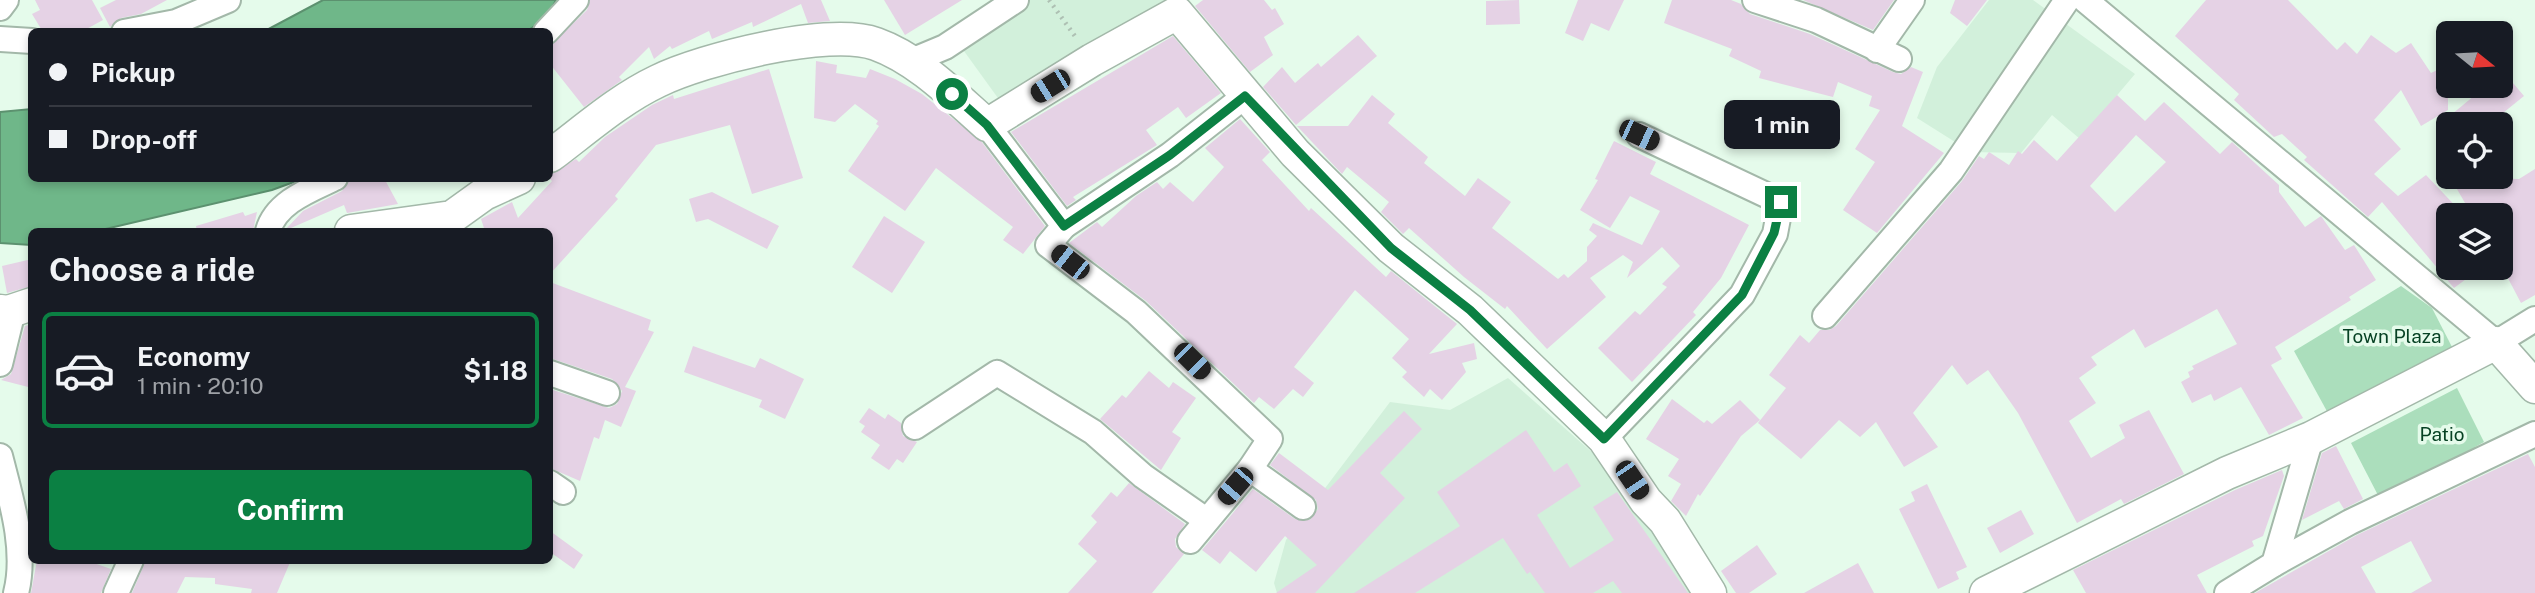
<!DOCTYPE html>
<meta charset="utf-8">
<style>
body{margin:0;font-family:"Public Sans",sans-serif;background:#242831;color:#f1f3f6;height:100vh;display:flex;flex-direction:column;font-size:26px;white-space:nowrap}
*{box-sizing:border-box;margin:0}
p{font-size:23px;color:#9ea1a6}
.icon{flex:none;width:38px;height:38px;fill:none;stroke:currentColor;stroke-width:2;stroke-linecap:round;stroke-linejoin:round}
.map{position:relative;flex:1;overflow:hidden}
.sheet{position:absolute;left:28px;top:228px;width:525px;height:336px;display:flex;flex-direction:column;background:#171b24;border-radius:10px;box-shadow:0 4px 10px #0003}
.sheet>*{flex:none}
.guide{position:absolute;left:28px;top:28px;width:525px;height:154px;border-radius:10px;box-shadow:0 4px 10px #0003;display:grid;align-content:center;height:154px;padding:0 21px;background:#171b24}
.needle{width:46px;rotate:108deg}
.buttons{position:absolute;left:2436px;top:21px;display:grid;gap:14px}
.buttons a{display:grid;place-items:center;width:77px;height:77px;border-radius:10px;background:#171b24;box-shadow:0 4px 10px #0003;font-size:35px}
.end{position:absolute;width:32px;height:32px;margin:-16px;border:9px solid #0b8043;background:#fff;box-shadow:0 0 0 4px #fff}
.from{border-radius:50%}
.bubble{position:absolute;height:49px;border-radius:10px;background:#171b24;box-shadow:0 4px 10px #0003;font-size:23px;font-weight:700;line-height:49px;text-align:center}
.car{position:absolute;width:21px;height:42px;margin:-21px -10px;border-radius:9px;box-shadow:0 0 5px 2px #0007;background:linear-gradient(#222 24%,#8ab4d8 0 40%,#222 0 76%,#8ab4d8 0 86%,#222 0)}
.guide b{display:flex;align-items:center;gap:24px;height:66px;font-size:26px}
.guide b+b{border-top:2px solid #363941}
.guide i{width:18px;height:18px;background:#f1f3f6}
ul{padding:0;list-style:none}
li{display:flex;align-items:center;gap:21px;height:116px;margin:0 14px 10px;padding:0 7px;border:4px solid transparent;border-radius:10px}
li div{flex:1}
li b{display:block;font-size:26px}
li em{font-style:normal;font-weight:700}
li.selected{border-color:#0b8043}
li>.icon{width:63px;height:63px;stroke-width:1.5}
h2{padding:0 21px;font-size:32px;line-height:84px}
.primary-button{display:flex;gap:14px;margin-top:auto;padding:14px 21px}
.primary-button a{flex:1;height:80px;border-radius:10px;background:#0b8043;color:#fff;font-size:28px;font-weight:700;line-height:80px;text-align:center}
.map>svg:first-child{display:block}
.built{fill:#d2f0db}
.green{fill:#abdebc}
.water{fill:#6fb789;stroke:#5c916f;stroke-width:2}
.building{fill:#e5d2e5;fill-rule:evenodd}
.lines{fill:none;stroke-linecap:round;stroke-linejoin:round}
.minor-casing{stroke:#a3b8a9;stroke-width:28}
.major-casing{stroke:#a3b8a9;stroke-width:35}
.path{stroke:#aec0b3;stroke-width:4.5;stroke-dasharray:2 5;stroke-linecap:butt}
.minor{stroke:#fff;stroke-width:24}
.major{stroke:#fff;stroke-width:32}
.route{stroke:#0b8043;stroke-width:9}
.labels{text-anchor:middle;stroke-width:7;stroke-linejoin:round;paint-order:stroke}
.park-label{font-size:19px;fill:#074224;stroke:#e5fbeb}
</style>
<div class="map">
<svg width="2535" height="593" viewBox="0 0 2535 593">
<rect width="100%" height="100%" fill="#e5fbeb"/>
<!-- built -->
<g class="built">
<polygon points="1019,0 1173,0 1003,105 956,40"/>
<polygon points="1989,0 2033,0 2135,74 2080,139 2052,115 2021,153 1971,152 1917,118 1937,67"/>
<polygon points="1508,378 1611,469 1694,593 1277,593 1274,583 1286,540 1390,402 1450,410"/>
</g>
<!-- green -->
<g class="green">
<polygon points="2401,286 2432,308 2452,347 2329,415 2294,351"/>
<polygon points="2457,388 2484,442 2475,447 2478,454 2382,503 2351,443"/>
</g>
<!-- water -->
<g class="water">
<polygon points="323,0 556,0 547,18 527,31 263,32"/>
<polygon points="31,109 32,178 302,179 272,190 97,231 32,231 31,245 0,243 0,112"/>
</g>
<!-- building -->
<g class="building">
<polygon points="35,0 92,0 103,20 81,32 43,32 32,14 40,10"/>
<polygon points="116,0 167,0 141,14 121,18 110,27 100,8"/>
<polygon points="590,0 821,0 830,21 808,23 801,4 753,27 752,22 712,39 709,31 672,49 670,46 654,59 649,47 619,77 622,80 584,107 550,64 550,46 587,10"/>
<polygon points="884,0 962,0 905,35"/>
<polygon points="1203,0 1264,0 1272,10 1275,8 1284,24 1264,37 1273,55 1250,72 1195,6"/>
<polygon points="1519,0 1520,24 1486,25 1486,1"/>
<polygon points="1578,0 1624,0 1609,31 1591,23 1583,41 1565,33"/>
<polygon points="1672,0 1731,0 1741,4 1750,14 1810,34 1893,72 1901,74 1911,67 1923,72 1902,126 1944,153 1949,147 1877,233 1843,210 1875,162 1855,149 1880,110 1869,106 1872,96 1838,82 1833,97 1759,78 1761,71 1729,56 1732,49 1664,23"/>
<polygon points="1803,0 1894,0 1873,30"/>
<polygon points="1955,0 1987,0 1967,26 1950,13"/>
<polygon points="2206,0 2288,0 2337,50 2345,42 2357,54 2371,35 2396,53 2411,43 2431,73 2448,65 2448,110 2421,126 2401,90 2374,120 2401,149 2374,174 2398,196 2426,175 2464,215 2448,215 2448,268 2481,268 2454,288 2382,202 2368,217 2304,160 2307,157 2282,134 2274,137 2234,100 2239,94 2175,36"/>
<polygon points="1358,35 1377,56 1296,125 1263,87 1282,67 1295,83 1318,63 1321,67"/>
<polygon points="1173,36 1221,93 1186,118 1178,107 1146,130 1157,145 1073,197 1076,200 1067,206 1011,132"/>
<polygon points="816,61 837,65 836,73 866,78 870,69 895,79 922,94 981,141 1045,226 1023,254 1003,240 1013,227 936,168 905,211 848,171 879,126 876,124 878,121 855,104 835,122 814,118"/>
<polygon points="769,69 803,178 752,194 730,125 656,145 615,196 618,199 550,274 550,231 485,231 481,219 512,202 518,218 552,181 549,178 551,174 576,159 579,162 605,137 652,105 673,95 674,99"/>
<polygon points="2501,69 2524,96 2498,117 2495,113 2479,124 2440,124 2486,86 2501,86"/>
<polygon points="1372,95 1395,114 1388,123 1428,157 1424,163 1465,196 1478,178 1511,202 1492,228 1558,279 1564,274 1568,278 1587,261 1587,247 1597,236 1589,230 1593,223 1642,245 1660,211 1630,196 1610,228 1580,210 1598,180 1595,179 1614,141 1656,162 1650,174 1749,225 1721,278 1693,312 1696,315 1632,382 1598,348 1635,311 1640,315 1667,287 1662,284 1680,266 1662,247 1627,278 1633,262 1623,255 1590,278 1606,297 1547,349 1507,306 1505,309 1464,277 1409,228 1403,234 1381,212 1389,202 1347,167 1342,174 1297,126 1348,126"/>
<path d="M 2117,95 L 2145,121 L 2164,102 L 2220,154 L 2232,142 L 2279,185 L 2279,192 L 2305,227 L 2321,216 L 2345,250 L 2354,245 L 2376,280 L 2349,297 L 2351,300 L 2275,347 L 2282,359 L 2271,365 L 2303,418 L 2269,435 L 2241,387 L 2214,401 L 2211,394 L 2192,403 L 2181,382 L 2190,377 L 2188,372 L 2194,369 L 2192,366 L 2237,344 L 2217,309 L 2145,348 L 2134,329 L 2091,357 L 2097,365 L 2079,378 L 2096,403 L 2069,421 L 2091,458 L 2125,438 L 2119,425 L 2149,410 L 2184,474 L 2124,504 L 2121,499 L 2077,523 L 2018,413 L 1988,370 L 1967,385 L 1952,365 L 1913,413 L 1938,447 L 1904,467 L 1876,422 L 1860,437 L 1839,420 L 1801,459 L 1758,423 L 1786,388 L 1769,375 L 1800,335 L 1809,343 L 1820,330 L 1829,330 L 1836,326 L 1962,181 L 1979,156 L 1984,159 L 1989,152 L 2009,165 L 2018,151 L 2022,154 L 2034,140 L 2057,161 ZM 2136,135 L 2166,162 L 2115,212 L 2090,186 Z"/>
<polygon points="1240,119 1270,152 1262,160 1309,211 1311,208 1386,277 1391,271 1457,324 1429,354 1474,343 1477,359 1462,363 1466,372 1442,400 1430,389 1424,397 1402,377 1407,372 1392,358 1409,339 1355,290 1294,367 1314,383 1303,397 1293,389 1274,409 1259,397 1254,403 1146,301 1069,243 1097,222 1102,227 1136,196 1157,182 1163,189 1170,182 1193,202 1224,167 1205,148"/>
<polygon points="2535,169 2535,295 2521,303 2501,265 2501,215 2472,215 2450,177 2519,179"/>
<polygon points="350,178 384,178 398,204 347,213 344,205 284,231 303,211 342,191"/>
<polygon points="712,192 779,226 767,249 708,219 696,222 689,199"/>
<polygon points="243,212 245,216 257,212 253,231 197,231 196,226"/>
<polygon points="884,216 925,242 892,293 852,267"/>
<polygon points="32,259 32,286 7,293 2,266"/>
<polygon points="550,282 651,320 648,330 654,332 625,387 636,391 621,427 605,420 599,439 594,437 580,481 550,468 550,389 609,408 617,404 622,391 612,379 550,358"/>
<polygon points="32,324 32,388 1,380 11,374 25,326"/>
<polygon points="693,346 755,368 760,358 804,379 785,419 759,407 762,400 684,372"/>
<polygon points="1149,371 1169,388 1173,382 1196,398 1172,432 1181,438 1161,470 1100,419 1122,395 1126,398"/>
<polygon points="1672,399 1704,423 1707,420 1712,424 1740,400 1760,420 1741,436 1700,496 1698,494 1686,516 1671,501 1681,484 1668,476 1679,459 1646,439"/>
<polygon points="869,408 885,419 888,414 901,423 903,436 917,442 903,463 897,459 889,470 871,458 880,445 861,432 865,426 859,422"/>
<polygon points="1404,411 1422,429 1380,473 1405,498 1315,593 1276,593 1317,565 1285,536 1256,572 1230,551 1220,564 1202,550 1253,489 1295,519 1310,520 1318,509 1316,500 1270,465 1279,453 1328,490"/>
<polygon points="1526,430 1554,472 1567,463 1581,486 1537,515 1570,568 1614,540 1593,507 1617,492 1688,593 1622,593 1613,581 1593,593 1545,593 1530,572 1527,574 1503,538 1415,593 1354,593 1460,526 1437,492"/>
<polygon points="2336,446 2363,499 2344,509 2339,501 2302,520 2322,453"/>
<polygon points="2528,454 2535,467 2535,593 2411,593 2432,581 2411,541 2361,567 2376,593 2255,593 2357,535"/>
<polygon points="2282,470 2284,476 2263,536 2252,541 2254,546 2197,575 2207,593 2086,593 2073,570 2235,490"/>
<polygon points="1129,483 1185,524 1175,539 1176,547 1184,554 1152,593 1068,593 1097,561 1078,544 1097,522 1091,516 1111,492 1117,497"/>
<polygon points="1927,484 1967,567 1956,572 1959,579 1938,589 1899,509 1915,501 1911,492"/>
<polygon points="2021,510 2034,534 2000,553 1987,528"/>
<polygon points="550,531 583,555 574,569 550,552"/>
<polygon points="1757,545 1777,574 1749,593 1736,593 1721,571"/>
<polygon points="37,560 85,560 111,569 101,593 31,593"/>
<polygon points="146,560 291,560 277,593 251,593 252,589 215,584 215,578 185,577 177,593 132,593"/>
<polygon points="1858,563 1874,593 1804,593"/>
</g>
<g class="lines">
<defs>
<g id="minor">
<polyline points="1755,0 1816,20 1899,59"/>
<polyline points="2085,0 2496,343 2535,319"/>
<polyline points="0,8 6,0"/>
<polyline points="124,32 176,22 228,0"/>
<polyline points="546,32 576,0"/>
<polyline points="0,39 32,41"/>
<polyline points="1877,50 1912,0"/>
<polyline points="909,62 945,47 1016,0"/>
<polyline points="987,125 1064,226 1048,245 1136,312 1270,439 1250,469 1190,541"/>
<polyline points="1064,226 1170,155 1245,96"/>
<path d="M 268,231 C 276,202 310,190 335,178"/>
<polyline points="1825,316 1951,171 2067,0"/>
<polyline points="0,364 13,311"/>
<polyline points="550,373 607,393"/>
<polyline points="915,427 997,373 1093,432 1143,476 1206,520"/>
<polyline points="1604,439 1742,295 1775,234 1781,202 1639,135"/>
<path d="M 0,456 C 11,499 27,550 16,593"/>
<polyline points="1250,469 1303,507"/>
<polyline points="550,483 563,492"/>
<polyline points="2274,564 2350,522 2535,434"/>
<polyline points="116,593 131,560"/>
<polyline points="2227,593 2274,564 2311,438"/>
</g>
<g id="major">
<path d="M 550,156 C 585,130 618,100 658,81 C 703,59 829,27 876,44 C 918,59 954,96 987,125 L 1092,60 L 1177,13 L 1295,153 L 1391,248 L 1470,310 L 1604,439 L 1646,501 L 1665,521 L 1710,593"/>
<polyline points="351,231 452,217 484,194 519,178"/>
<polyline points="0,311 8,312 32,304"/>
<polyline points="1986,593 2227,473 2311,438 2496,343 2535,387"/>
</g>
</defs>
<!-- minor casing -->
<use href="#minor" class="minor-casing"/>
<!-- major casing -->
<use href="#major" class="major-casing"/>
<!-- path -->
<polyline class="path" points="1049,0 1077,39"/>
<!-- minor -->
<use href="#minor" class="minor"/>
<!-- major -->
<use href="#major" class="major"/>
</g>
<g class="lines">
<!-- route -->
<polyline class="route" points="952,94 987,125 1064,226 1170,155 1245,96 1391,248 1470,310 1604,439 1742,295 1774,233 1781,202"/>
</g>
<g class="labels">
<!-- park labels -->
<g class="park-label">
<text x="2392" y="343">Town Plaza</text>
<text x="2442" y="441">Patio</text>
</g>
</g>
</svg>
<div class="buttons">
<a><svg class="needle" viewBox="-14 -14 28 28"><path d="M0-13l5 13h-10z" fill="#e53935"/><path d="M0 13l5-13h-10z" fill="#9ea1a6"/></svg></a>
<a><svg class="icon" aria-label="locate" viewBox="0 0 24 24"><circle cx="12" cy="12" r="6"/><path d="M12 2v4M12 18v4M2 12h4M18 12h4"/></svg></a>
<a><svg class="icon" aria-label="layers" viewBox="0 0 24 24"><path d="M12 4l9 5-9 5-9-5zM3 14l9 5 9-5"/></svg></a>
</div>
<i class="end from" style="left:952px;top:94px"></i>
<i class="end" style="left:1781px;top:202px"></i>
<div class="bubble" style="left:1724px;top:100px;width:116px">1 min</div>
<i class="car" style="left:1050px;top:86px;rotate:238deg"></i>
<i class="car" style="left:1639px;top:135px;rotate:115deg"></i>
<i class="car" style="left:1070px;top:262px;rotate:308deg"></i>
<i class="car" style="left:1192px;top:361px;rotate:135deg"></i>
<i class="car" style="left:1632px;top:480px;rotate:146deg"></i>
<i class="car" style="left:1235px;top:486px;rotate:221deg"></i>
<div class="guide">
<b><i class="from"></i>Pickup</b>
<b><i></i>Drop-off</b>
</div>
<section class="sheet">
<h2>Choose a ride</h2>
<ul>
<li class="selected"><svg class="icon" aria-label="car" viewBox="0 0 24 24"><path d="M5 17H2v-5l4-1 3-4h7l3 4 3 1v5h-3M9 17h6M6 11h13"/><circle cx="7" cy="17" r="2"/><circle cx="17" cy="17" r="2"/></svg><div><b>Economy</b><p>1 min · 20:10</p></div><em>$1.18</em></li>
</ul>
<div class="primary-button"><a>Confirm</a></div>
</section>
</div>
